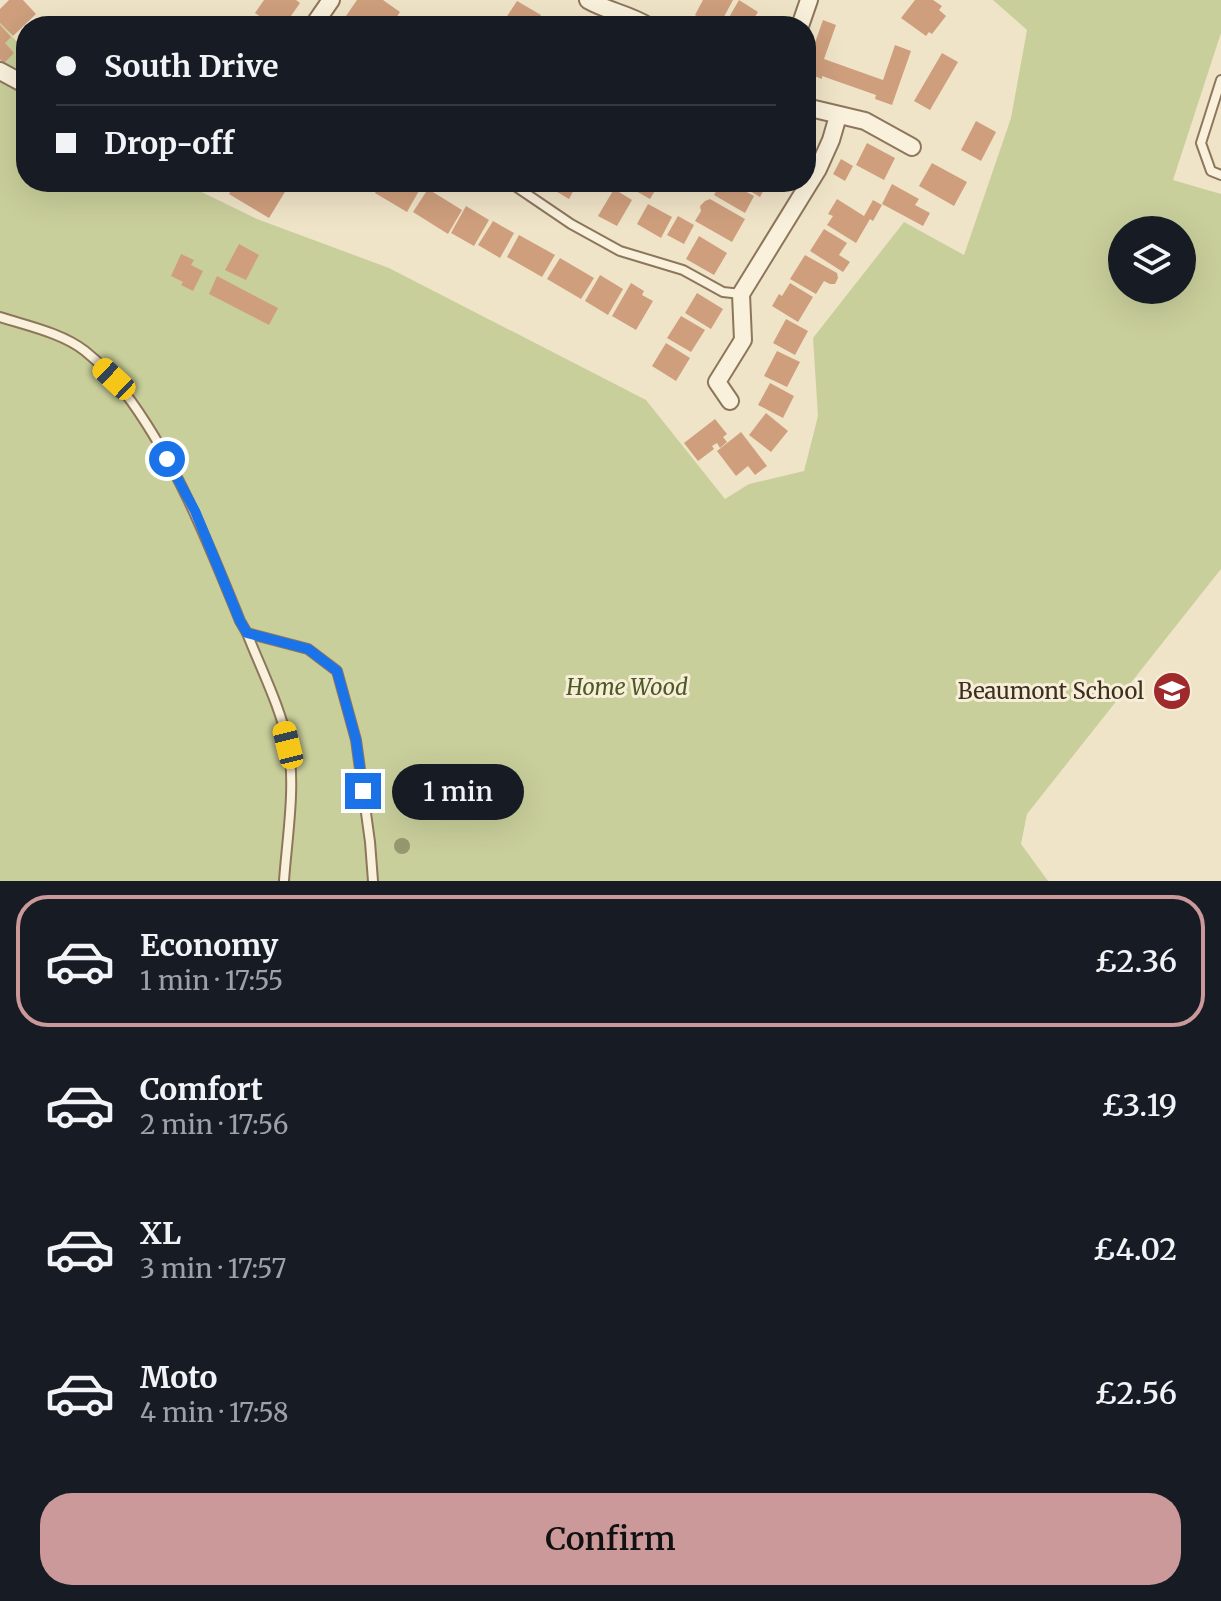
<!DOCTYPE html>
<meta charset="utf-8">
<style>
body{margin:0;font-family:Merriweather,serif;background:#20242c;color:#f1f3f6;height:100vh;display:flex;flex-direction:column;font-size:30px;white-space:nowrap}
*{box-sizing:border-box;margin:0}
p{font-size:26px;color:#9ea1a6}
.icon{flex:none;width:44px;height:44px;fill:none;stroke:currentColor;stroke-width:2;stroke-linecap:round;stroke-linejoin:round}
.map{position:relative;height:881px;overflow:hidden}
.side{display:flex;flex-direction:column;background:#171b24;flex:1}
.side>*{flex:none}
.banner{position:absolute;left:16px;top:16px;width:800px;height:176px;border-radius:32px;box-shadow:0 8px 32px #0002;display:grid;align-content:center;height:176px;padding:0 40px;background:#171b24}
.buttons{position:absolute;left:1108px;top:216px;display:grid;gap:16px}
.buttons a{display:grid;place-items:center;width:88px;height:88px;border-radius:50%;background:#171b24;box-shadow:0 8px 32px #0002;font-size:40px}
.end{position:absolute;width:36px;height:36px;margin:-18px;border:10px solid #1a73e8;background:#fff;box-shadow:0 0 0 4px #fff}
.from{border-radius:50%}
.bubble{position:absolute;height:56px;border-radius:28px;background:#171b24;box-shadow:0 8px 32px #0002;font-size:26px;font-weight:600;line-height:56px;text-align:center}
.car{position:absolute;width:24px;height:48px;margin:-24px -12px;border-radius:10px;box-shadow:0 0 6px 2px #0007;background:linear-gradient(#f5c518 24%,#345 0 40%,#f5c518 0 76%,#345 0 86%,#f5c518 0)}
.banner b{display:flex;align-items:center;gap:28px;height:76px;font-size:30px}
.banner b+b{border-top:2px solid #363941}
.banner i{width:20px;height:20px;background:#f1f3f6}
ul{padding:14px 0 0;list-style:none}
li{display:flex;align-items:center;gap:24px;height:132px;margin:0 16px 12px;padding:0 24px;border:4px solid transparent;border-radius:32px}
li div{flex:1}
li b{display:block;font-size:30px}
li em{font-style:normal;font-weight:600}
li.on{border-color:#cc999b}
li>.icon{width:72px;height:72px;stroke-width:1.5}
.primary-button{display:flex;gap:16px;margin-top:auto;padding:16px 40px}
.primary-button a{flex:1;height:92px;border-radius:32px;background:#cc999b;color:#111;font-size:32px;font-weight:600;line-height:92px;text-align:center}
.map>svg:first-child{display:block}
.green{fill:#c9cf9b;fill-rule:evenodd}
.building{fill:#cf9f7d}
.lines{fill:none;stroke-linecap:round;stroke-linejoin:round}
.service-casing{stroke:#8d765c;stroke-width:12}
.minor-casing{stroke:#8d765c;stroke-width:20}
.service{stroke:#faf1dc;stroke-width:8}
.minor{stroke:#faf1dc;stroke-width:16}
.tree{fill:#96986f}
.route{stroke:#1a73e8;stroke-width:10}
.labels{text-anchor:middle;stroke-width:6;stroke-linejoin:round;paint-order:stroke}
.park-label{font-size:22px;font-style:italic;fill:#4d5a26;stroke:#f7eed8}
.poi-label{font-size:22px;fill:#3d2e20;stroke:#f7eed8;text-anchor:end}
</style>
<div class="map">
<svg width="1221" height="881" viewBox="0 0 1221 881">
<rect width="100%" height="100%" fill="#f0e4c8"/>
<!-- green -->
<path class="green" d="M 993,0 L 1221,0 L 1221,33 L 1173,180 L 1221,194 L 1221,569 L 1027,814 L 1021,844 L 1048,881 L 0,881 L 0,23 L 26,52 L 26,182 L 181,182 L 257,219 L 389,268 L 646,400 L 725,499 L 749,484 L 804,471 L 818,416 L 813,338 L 904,222 L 964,255 L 1011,118 L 1027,30 ZM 1122,230 L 1182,230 L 1182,290 L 1122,290 Z"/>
<!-- building -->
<g class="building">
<polygon points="9,0 23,0 36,14 13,36 0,23 0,9"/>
<polygon points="264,0 296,0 300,3 284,26 274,26 255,13"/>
<polygon points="357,0 383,0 400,12 391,26 360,26 346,16"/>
<polygon points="703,0 733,0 719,26 715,26 695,15"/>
<polygon points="739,0 758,12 749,26 724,26"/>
<polygon points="915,0 933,0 942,6 939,10 946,16 932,34 929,32 926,36 901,18"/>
<polygon points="517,1 541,15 534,26 506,26 502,24"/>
<polygon points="823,20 836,25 824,59 883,80 895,45 911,51 892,105 875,99 876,95 822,76 822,79 806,73 806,68"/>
<polygon points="0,25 11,37 5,43 14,53 4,63 0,59"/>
<polygon points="942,53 958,62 930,110 914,101"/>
<polygon points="976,121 996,132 981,161 961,150"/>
<polygon points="867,143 895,158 884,180 856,165"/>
<polygon points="841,159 853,166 845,181 833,174"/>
<polygon points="932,163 967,182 954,206 919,186"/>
<polygon points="229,182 291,182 269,218 229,194 234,185"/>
<polygon points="381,182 409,182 420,189 407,212 375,193"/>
<polygon points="545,182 588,182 584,188 577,184 569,199 544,184"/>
<polygon points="641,182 655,182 659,184 650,199 636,191"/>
<polygon points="721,182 728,182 754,196 745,213 714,195"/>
<polygon points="749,182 754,182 765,188 760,197 745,188"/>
<polygon points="892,184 919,199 915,205 930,213 923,226 882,204"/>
<polygon points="428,189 462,210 448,234 413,212"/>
<polygon points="614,189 632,200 617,226 598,216"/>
<polygon points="710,199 745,219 732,242 695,221 701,211 700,206 705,201"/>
<polygon points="837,199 864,216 873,200 882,205 873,221 870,219 856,243 827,225 833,216 828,214"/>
<polygon points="648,204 672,217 661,238 637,224"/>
<polygon points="466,206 489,220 474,246 451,233"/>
<polygon points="678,216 694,225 684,244 667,235"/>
<polygon points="493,221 514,233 500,258 478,245"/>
<polygon points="824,229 847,243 839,255 850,262 843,272 810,251"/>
<polygon points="519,235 555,255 542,277 507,257"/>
<polygon points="699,236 727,253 714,275 686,259"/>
<polygon points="239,244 259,255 246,280 225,270"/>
<polygon points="181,254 194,260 191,265 203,271 193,291 181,285 183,282 171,276"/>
<polygon points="805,255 837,273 838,278 835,284 830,284 824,281 816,294 790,279"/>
<polygon points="560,258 594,278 581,299 547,279"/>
<polygon points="600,275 623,289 608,315 585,301"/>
<polygon points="217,276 278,308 269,325 209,294"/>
<polygon points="631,283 644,291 642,295 653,301 636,330 612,316"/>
<polygon points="790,283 813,297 798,322 772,306 779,294 782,296"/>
<polygon points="697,293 723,309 711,329 685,313"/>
<polygon points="681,316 705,330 691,352 667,338"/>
<polygon points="786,319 808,331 795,355 773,343"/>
<polygon points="666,343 690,358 676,381 652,366"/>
<polygon points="777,351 800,362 787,387 764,376"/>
<polygon points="770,383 794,396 783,418 758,405"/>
<polygon points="766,413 788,431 771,452 749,435"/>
<polygon points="715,419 727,434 723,437 727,442 720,448 717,443 712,446 714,449 698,461 684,443"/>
<polygon points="741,432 767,466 755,475 748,466 736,476 717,451"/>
</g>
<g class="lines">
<defs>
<g id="service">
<polyline points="1221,80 1201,143 1211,171 1221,175"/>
<polyline points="486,184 515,186 571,224 620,251 683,270 723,292 741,294"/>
<path d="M 0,317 C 28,326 62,333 85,351 C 103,365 118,383 131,401 C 179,468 209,545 240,621 L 247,633 C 261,669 280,706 288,744 C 296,787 287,838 284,881"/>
<polyline points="247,633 308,649 337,671 356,740 370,842 373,881"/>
</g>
<g id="minor">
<path d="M 588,0 C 607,11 629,14 648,26"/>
<polyline points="313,26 331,0"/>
<polyline points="800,26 809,0"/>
<polyline points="0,71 26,85"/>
<polyline points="806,107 865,121 912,147"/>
<polyline points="730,401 717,382 743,340 741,294 818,169 831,140 838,116"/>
</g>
</defs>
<!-- service casing -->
<use href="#service" class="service-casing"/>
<!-- minor casing -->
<use href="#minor" class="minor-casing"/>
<!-- service -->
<use href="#service" class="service"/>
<!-- minor -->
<use href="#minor" class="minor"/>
</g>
<!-- trees -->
<circle class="tree" cx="402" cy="846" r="8"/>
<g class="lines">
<!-- route -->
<polyline class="route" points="167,459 195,511 240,621 247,633 308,649 337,671 356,740 363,791"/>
</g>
<!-- icons -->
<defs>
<symbol id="school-disc" viewBox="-11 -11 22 22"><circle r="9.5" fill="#9e2a2b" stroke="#f7eed8"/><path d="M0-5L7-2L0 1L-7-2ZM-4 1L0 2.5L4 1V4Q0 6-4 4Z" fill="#fff"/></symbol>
</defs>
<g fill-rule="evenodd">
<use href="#school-disc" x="1150" y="669" width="44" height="44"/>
</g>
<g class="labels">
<!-- park labels -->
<g class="park-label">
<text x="627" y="695">Home Wood</text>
</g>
<!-- poi labels -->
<g class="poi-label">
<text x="1144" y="699">Beaumont School</text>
</g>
</g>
</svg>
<div class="buttons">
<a><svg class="icon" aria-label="layers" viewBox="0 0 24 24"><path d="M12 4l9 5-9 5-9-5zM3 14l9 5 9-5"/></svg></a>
</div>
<i class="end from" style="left:167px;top:459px"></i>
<i class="end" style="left:363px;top:791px"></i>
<div class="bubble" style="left:392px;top:764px;width:132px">1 min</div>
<i class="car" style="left:114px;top:379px;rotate:313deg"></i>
<i class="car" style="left:288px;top:745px;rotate:346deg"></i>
<div class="banner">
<b><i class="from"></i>South Drive</b>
<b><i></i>Drop-off</b>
</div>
</div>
<section class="side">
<ul>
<li class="on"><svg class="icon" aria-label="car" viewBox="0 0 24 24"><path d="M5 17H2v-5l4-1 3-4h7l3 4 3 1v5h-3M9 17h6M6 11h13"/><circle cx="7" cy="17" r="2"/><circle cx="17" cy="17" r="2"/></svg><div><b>Economy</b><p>1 min · 17:55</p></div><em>£2.36</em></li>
<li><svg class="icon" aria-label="car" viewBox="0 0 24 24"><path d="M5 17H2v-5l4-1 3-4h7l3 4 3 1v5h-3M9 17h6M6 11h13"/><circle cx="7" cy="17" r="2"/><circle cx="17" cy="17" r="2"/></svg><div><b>Comfort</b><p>2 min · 17:56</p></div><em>£3.19</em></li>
<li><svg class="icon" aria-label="car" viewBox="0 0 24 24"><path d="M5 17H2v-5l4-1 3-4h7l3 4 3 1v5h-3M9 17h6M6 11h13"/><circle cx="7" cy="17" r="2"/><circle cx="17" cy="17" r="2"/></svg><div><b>XL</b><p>3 min · 17:57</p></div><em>£4.02</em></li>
<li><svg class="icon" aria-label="car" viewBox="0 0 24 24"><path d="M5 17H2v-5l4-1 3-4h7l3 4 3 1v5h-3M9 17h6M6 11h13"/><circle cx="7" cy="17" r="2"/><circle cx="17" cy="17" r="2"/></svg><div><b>Moto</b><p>4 min · 17:58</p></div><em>£2.56</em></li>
</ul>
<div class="primary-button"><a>Confirm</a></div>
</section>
